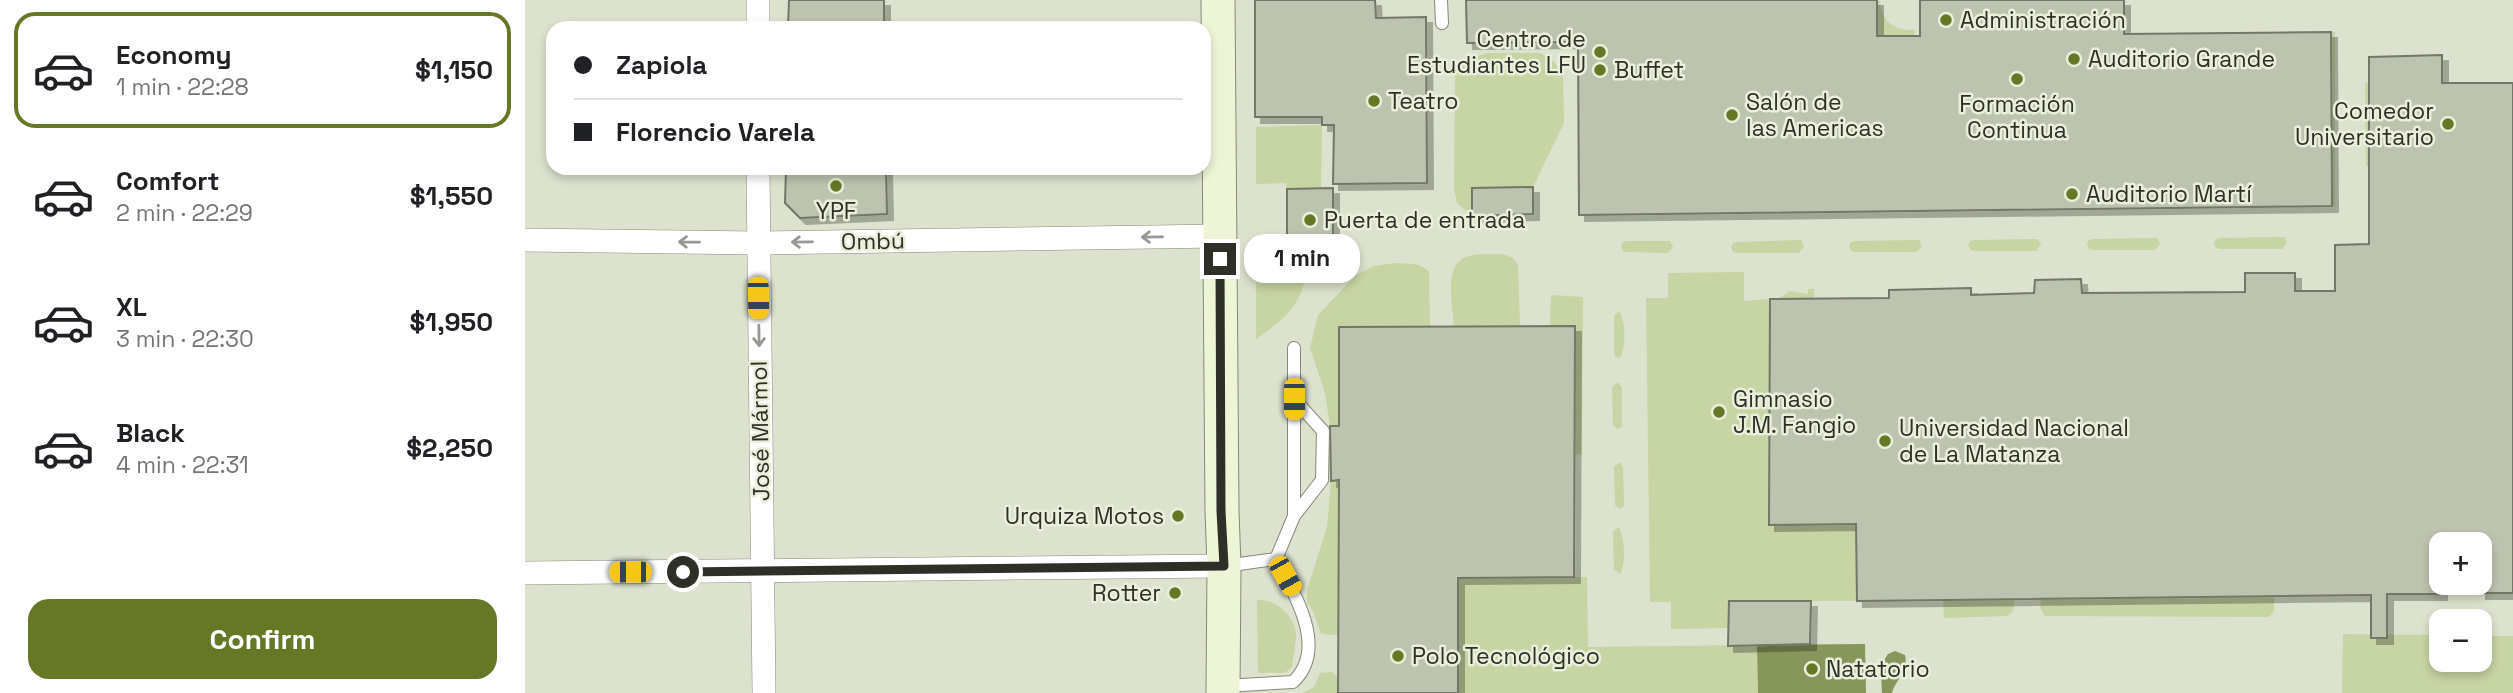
<!DOCTYPE html>
<meta charset="utf-8">
<style>
body{margin:0;font-family:"Space Grotesk",sans-serif;background:#f6f6f6;color:#202124;height:100vh;display:flex;flex-direction:column;font-size:26px;white-space:nowrap}
*{box-sizing:border-box;margin:0}
p{font-size:23px;color:#757577}
.icon{flex:none;width:38px;height:38px;fill:none;stroke:currentColor;stroke-width:2;stroke-linecap:round;stroke-linejoin:round}
.map{position:relative;flex:1;overflow:hidden}
.sheet{display:flex;flex-direction:column;background:#fff;width:525px}
.sheet>*{flex:none}
.banner{position:absolute;left:21px;top:21px;width:665px;height:154px;border-radius:21px;box-shadow:0 4px 10px #0003;display:grid;align-content:center;height:154px;padding:0 28px;background:#fff}
.fabs{position:absolute;left:1904px;top:532px;display:grid;gap:14px}
.fabs a{display:grid;place-items:center;width:63px;height:63px;border-radius:14px;background:#fff;box-shadow:0 4px 10px #0003;font-size:35px}
.end{position:absolute;width:32px;height:32px;margin:-16px;border:9px solid #2e3028;background:#fff;box-shadow:0 0 0 4px #fff}
.from{border-radius:50%}
.bubble{position:absolute;height:49px;border-radius:21px;background:#fff;box-shadow:0 4px 10px #0003;font-size:23px;font-weight:600;line-height:49px;text-align:center}
.car{position:absolute;width:21px;height:42px;margin:-21px -10px;border-radius:9px;box-shadow:0 0 5px 2px #0007;background:linear-gradient(#f5c518 24%,#345 0 40%,#f5c518 0 76%,#345 0 86%,#f5c518 0)}
.banner b{display:flex;align-items:center;gap:24px;height:66px;font-size:26px}
.banner b+b{border-top:2px solid #e0e0e0}
.banner i{width:18px;height:18px;background:#202124}
ul{padding:12px 0 0;list-style:none}
li{display:flex;align-items:center;gap:21px;height:116px;margin:0 14px 10px;padding:0 14px;border:4px solid transparent;border-radius:21px}
li div{flex:1}
li b{display:block;font-size:26px}
li em{font-style:normal;font-weight:600}
li.current{border-color:#667725}
li>.icon{width:63px;height:63px;stroke-width:1.5}
.action{display:flex;gap:14px;margin-top:auto;padding:14px 28px}
.action a{flex:1;height:80px;border-radius:21px;background:#667725;color:#fff;font-size:28px;font-weight:600;line-height:80px;text-align:center}
main{display:flex;flex:1;min-height:0}
.map>svg:first-child{display:block}
.green{fill:#c7d4a3}
.water{fill:#87965b}
.building{fill:#bdc3af;stroke:#737866;stroke-width:2;filter:url(#shadow)}
.lines{fill:none;stroke-linecap:round;stroke-linejoin:round}
.service-casing{stroke:#858a78;stroke-width:14}
.minor-casing{stroke:#858a78;stroke-width:24}
.secondary-casing{stroke:#858a78;stroke-width:35}
.service{stroke:#fff;stroke-width:12}
.minor{stroke:#fff;stroke-width:23}
.secondary{stroke:#eef5d6;stroke-width:33}
.oneway{stroke:#969894}
.route{stroke:#2e3028;stroke-width:9}
.poi-dot{fill:#667725;stroke:#e9efda;stroke-width:2.5}
.labels{text-anchor:middle;stroke-width:5;stroke-linejoin:round;paint-order:stroke}
.poi-label{font-size:23px;fill:#2e3028;stroke:#e9efda;text-anchor:start}
.street-label{font-size:23px;fill:#2e3028;stroke:#e9efda}
</style>
<main>
<section class="sheet">
<ul>
<li class="current"><svg class="icon" aria-label="car" viewBox="0 0 24 24"><path d="M5 17H2v-5l4-1 3-4h7l3 4 3 1v5h-3M9 17h6M6 11h13"/><circle cx="7" cy="17" r="2"/><circle cx="17" cy="17" r="2"/></svg><div><b>Economy</b><p>1 min · 22:28</p></div><em>$1,150</em></li>
<li><svg class="icon" aria-label="car" viewBox="0 0 24 24"><path d="M5 17H2v-5l4-1 3-4h7l3 4 3 1v5h-3M9 17h6M6 11h13"/><circle cx="7" cy="17" r="2"/><circle cx="17" cy="17" r="2"/></svg><div><b>Comfort</b><p>2 min · 22:29</p></div><em>$1,550</em></li>
<li><svg class="icon" aria-label="car" viewBox="0 0 24 24"><path d="M5 17H2v-5l4-1 3-4h7l3 4 3 1v5h-3M9 17h6M6 11h13"/><circle cx="7" cy="17" r="2"/><circle cx="17" cy="17" r="2"/></svg><div><b>XL</b><p>3 min · 22:30</p></div><em>$1,950</em></li>
<li><svg class="icon" aria-label="car" viewBox="0 0 24 24"><path d="M5 17H2v-5l4-1 3-4h7l3 4 3 1v5h-3M9 17h6M6 11h13"/><circle cx="7" cy="17" r="2"/><circle cx="17" cy="17" r="2"/></svg><div><b>Black</b><p>4 min · 22:31</p></div><em>$2,250</em></li>
</ul>
<div class="action"><a>Confirm</a></div>
</section>
<div class="map">
<svg width="1988" height="693" viewBox="0 0 1988 693">
<defs>
<filter id="shadow"><feDropShadow dx="6" dy="6" stdDeviation="0" flood-color="#0004"/></filter>
</defs>
<rect width="100%" height="100%" fill="#dce2cd"/>
<!-- green -->
<g class="green">
<path d="M 1352,1 L 1355,1 C 1356,23 1371,31 1390,30 L 1389,36 L 1352,36 Z"/>
<polygon points="1806,32 1810,32 1810,206 1807,206"/>
<path d="M 963,53 L 1015,53 L 1025,58 L 1038,73 L 1039,123 L 1008,187 L 947,188 L 947,216 L 932,203 L 929,189 L 930,75 C 939,61 947,57 963,53 Z"/>
<polygon points="1840,83 1844,83 1844,166 1841,166"/>
<polygon points="797,125 796,188 762,189 761,183 731,184 731,127"/>
<polygon points="1759,237 1762,242 1757,249 1695,249 1691,248 1689,243 1691,239 1695,238"/>
<polygon points="1632,238 1635,244 1630,250 1568,250 1564,249 1562,244 1564,240 1568,239"/>
<polygon points="1513,239 1516,244 1511,251 1450,251 1446,250 1443,245 1445,241 1450,240"/>
<polygon points="1276,240 1279,246 1274,253 1212,253 1208,252 1206,247 1208,243 1212,242"/>
<polygon points="1394,240 1397,246 1392,252 1330,252 1326,251 1324,246 1326,242 1330,241"/>
<polygon points="1102,241 1145,241 1148,247 1143,253 1102,252 1098,251 1096,246 1098,242"/>
<path d="M 762,251 L 762,272 L 782,271 C 776,307 759,319 731,339 L 731,269 L 745,253 Z"/>
<path d="M 978,254 L 988,258 L 993,265 L 995,326 L 929,326 C 928,307 917,262 944,256 C 954,253 967,255 978,254 Z"/>
<path d="M 871,263 C 884,264 895,262 904,272 L 905,327 L 814,328 L 814,426 L 805,426 L 800,393 L 785,348 L 793,315 L 831,275 L 849,266 Z"/>
<polygon points="1219,272 1219,301 1245,299 1331,524 1332,601 1204,601 1204,628 1146,629 1146,602 1125,602 1121,298 1143,298 1143,273"/>
<polygon points="1283,289 1289,289 1289,298 1253,299 1265,291 1283,294"/>
<polygon points="1026,295 1058,297 1057,454 1049,455 1049,326 1025,326"/>
<path d="M 1094,311 C 1101,320 1101,349 1095,358 L 1091,357 L 1089,354 L 1089,316 Z"/>
<polygon points="1093,382 1097,388 1097,427 1092,429 1088,425 1087,387"/>
<polygon points="1095,462 1098,468 1099,503 1099,506 1094,509 1090,505 1089,467"/>
<polygon points="814,480 814,578 1062,577 1063,647 1232,645 1233,693 933,693 813,635 796,634 789,613 782,602 782,590 802,527 806,481"/>
<path d="M 1093,527 C 1100,535 1101,565 1095,574 L 1089,570 L 1088,532 Z"/>
<polygon points="1749,597 1749,611 1744,617 1520,616 1515,608 1516,599"/>
<path d="M 1490,599 C 1489,606 1489,613 1482,616 L 1419,618 L 1418,600 Z"/>
<path d="M 732,600 C 749,599 764,611 770,628 C 773,638 768,656 767,667 L 760,673 L 733,673 Z"/>
<polygon points="1818,634 1916,635 1916,660 1955,660 1955,636 1988,636 1988,693 1817,693"/>
<polygon points="807,672 813,678 813,693 777,693 789,687 795,673"/>
</g>
<!-- water -->
<g class="water">
<polygon points="1340,644 1341,693 1233,693 1232,645"/>
<path d="M 1370,651 L 1380,655 C 1384,671 1371,679 1367,693 L 1357,693 C 1357,678 1353,668 1363,654 Z"/>
</g>
<!-- building -->
<g class="building">
<polygon points="264,0 359,0 359,28 263,28"/>
<polygon points="730,0 850,0 851,18 901,17 902,183 808,184 809,125 797,125 797,117 730,117"/>
<polygon points="941,0 1352,0 1352,36 1395,36 1395,0 1599,0 1599,34 1806,32 1807,206 1054,215 1053,42 942,43"/>
<polygon points="1917,55 1917,83 1988,83 1988,593 1955,593 1955,544 1916,544 1916,594 1862,594 1862,638 1846,638 1846,595 1332,601 1331,524 1244,525 1245,299 1364,298 1364,290 1446,288 1446,295 1509,293 1510,280 1556,279 1557,293 1720,292 1720,273 1770,273 1770,291 1810,291 1810,245 1844,244 1844,57"/>
<polygon points="261,168 361,168 362,214 275,218 260,203"/>
<polygon points="1008,187 1008,214 947,216 947,188"/>
<polygon points="808,188 808,271 762,272 762,189"/>
<polygon points="1050,326 1049,577 933,578 933,693 813,693 814,480 806,481 805,426 814,426 814,327"/>
<polygon points="1204,601 1286,601 1285,644 1203,646"/>
</g>
<g class="lines">
<defs>
<g id="service">
<polyline points="916,0 917,23"/>
<polyline points="769,348 769,516"/>
<polyline points="699,566 751,559"/>
<path d="M 698,686 L 768,682 C 804,648 769,594 751,559 L 769,516 L 797,480 L 798,431 L 769,399"/>
</g>
<g id="minor">
<polyline points="233,0 233,28"/>
<polyline points="233,168 239,693"/>
<polyline points="0,240 233,243 695,236"/>
<polyline points="0,573 699,566"/>
</g>
<polyline id="secondary" points="693,0 697,511 699,566 698,693"/>
</defs>
<!-- service casing -->
<use href="#service" class="service-casing"/>
<!-- minor casing -->
<use href="#minor" class="minor-casing"/>
<!-- secondary casing -->
<use href="#secondary" class="secondary-casing"/>
<!-- service -->
<use href="#service" class="service"/>
<!-- minor -->
<use href="#minor" class="minor"/>
<!-- secondary -->
<use href="#secondary" class="secondary"/>
</g>
<!-- one-way arrows -->
<defs><path id="oneway-shaft" d="M-6 0H5M1.5-3L5.5 0L1.5 3" fill="none" stroke-width="1.6" stroke-linecap="round" stroke-linejoin="round" transform="scale(1.75)"/></defs>
<g class="oneway">
<use href="#oneway-shaft" transform="translate(627 237) rotate(179)"/>
<use href="#oneway-shaft" transform="translate(164 242) rotate(-179)"/>
<use href="#oneway-shaft" transform="translate(277 242) rotate(179)"/>
<use href="#oneway-shaft" transform="translate(234 336) rotate(89)"/>
</g>
<g class="lines">
<!-- route -->
<polyline class="route" points="158,572 699,566 696,511 695,259"/>
</g>
<!-- markers -->
<g class="poi-dot">
<circle cx="1421" cy="20" r="7"/>
<circle cx="1075" cy="52" r="7"/>
<circle cx="1549" cy="59" r="7"/>
<circle cx="1075" cy="70" r="7"/>
<circle cx="1492" cy="79" r="7"/>
<circle cx="849" cy="101" r="7"/>
<circle cx="1207" cy="115" r="7"/>
<circle cx="1923" cy="124" r="7"/>
<circle cx="311" cy="186" r="7"/>
<circle cx="1547" cy="194" r="7"/>
<circle cx="785" cy="220" r="7"/>
<circle cx="1194" cy="412" r="7"/>
<circle cx="1360" cy="441" r="7"/>
<circle cx="653" cy="516" r="7"/>
<circle cx="650" cy="593" r="7"/>
<circle cx="873" cy="656" r="7"/>
<circle cx="1287" cy="669" r="7"/>
</g>
<g class="labels">
<!-- poi labels -->
<g class="poi-label">
<text x="1435" y="28">Administración</text>
<text x="1061" y="47" text-anchor="end">Centro de<tspan x="1061" dy="26">Estudiantes LFU</tspan></text>
<text x="1563" y="67">Auditorio Grande</text>
<text x="1089" y="78">Buffet</text>
<text x="863" y="109">Teatro</text>
<text x="1221" y="110">Salón de<tspan x="1221" dy="26">las Americas</tspan></text>
<text x="1492" y="112" text-anchor="middle">Formación<tspan x="1492" dy="26">Continua</tspan></text>
<text x="1909" y="119" text-anchor="end">Comedor<tspan x="1909" dy="26">Universitario</tspan></text>
<text x="1561" y="202">Auditorio Martí</text>
<text x="311" y="219" text-anchor="middle">YPF</text>
<text x="799" y="228">Puerta de entrada</text>
<text x="1208" y="407">Gimnasio<tspan x="1208" dy="26">J.M. Fangio</tspan></text>
<text x="1374" y="436">Universidad Nacional<tspan x="1374" dy="26">de La Matanza</tspan></text>
<text x="639" y="524" text-anchor="end">Urquiza Motos</text>
<text x="636" y="601" text-anchor="end">Rotter</text>
<text x="887" y="664">Polo Tecnológico</text>
<text x="1301" y="677">Natatorio</text>
</g>
<!-- street labels -->
<g class="street-label">
<text transform="translate(348 241) rotate(-1)" y="8">Ombú</text>
<text transform="translate(235 431) rotate(-91)" y="8">José Mármol</text>
</g>
</g>
</svg>
<div class="fabs">
<a>+</a>
<a>−</a>
</div>
<i class="end from" style="left:158px;top:572px"></i>
<i class="end" style="left:695px;top:259px"></i>
<div class="bubble" style="left:719px;top:234px;width:116px">1 min</div>
<i class="car" style="left:233px;top:298px;rotate:179deg"></i>
<i class="car" style="left:769px;top:399px;rotate:180deg"></i>
<i class="car" style="left:105px;top:572px;rotate:270deg"></i>
<i class="car" style="left:760px;top:576px;rotate:151deg"></i>
<div class="banner">
<b><i class="from"></i>Zapiola</b>
<b><i></i>Florencio Varela</b>
</div>
</div>
</main>
